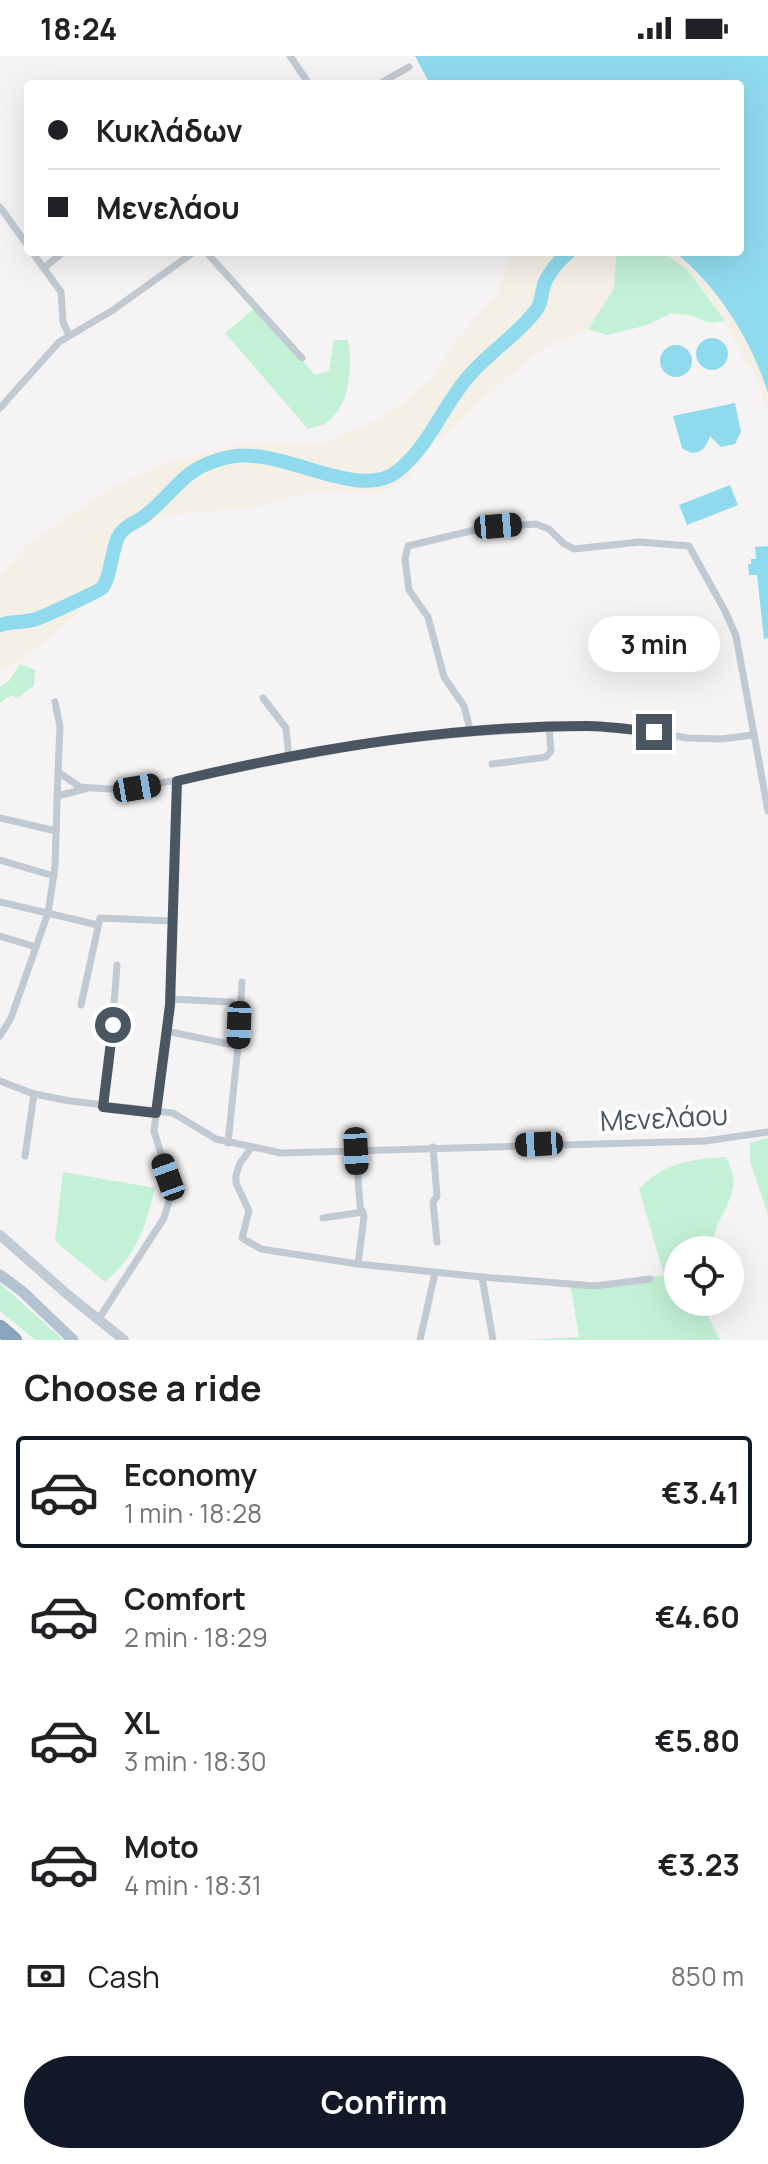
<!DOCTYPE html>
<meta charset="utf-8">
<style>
body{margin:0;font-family:Manrope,sans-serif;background:#f2f2f2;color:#202124;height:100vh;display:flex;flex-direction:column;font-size:30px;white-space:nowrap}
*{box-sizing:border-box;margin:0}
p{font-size:26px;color:#757577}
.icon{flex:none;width:44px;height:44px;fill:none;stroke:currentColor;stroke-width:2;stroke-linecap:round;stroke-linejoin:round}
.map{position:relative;height:1284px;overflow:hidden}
.side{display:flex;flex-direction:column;background:#fff;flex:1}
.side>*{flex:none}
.banner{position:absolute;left:24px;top:24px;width:720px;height:176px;border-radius:8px;box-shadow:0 8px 32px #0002;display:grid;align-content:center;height:176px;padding:0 24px;background:#fff}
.controls{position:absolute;left:664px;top:1180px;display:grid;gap:16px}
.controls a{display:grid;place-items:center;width:80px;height:80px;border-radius:50%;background:#fff;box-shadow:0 8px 32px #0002;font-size:40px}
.end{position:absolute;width:36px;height:36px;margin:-18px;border:10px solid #4a5661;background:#fff;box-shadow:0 0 0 4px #fff}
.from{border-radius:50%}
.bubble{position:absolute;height:56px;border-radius:28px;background:#fff;box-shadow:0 8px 32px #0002;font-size:26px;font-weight:700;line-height:56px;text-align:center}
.car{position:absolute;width:24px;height:48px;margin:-24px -12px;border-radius:10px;box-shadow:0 0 6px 2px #0007;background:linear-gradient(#222 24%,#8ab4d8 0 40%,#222 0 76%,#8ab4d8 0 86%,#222 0)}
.banner b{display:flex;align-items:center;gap:28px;height:76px;font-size:30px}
.banner b+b{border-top:2px solid #e0e0e0}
.banner i{width:20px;height:20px;background:#202124}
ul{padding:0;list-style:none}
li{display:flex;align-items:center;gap:24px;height:112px;margin:0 16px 12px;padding:0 8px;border:4px solid transparent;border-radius:8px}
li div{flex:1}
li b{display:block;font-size:30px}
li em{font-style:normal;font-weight:700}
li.current{border-color:#111827}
li>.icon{width:72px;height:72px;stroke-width:1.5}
h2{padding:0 24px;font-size:36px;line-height:96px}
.pay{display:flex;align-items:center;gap:20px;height:88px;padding:0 24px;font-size:30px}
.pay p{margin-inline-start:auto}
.primary-button{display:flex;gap:16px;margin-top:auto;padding:16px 24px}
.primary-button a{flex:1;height:92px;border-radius:48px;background:#111827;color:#fff;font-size:32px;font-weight:700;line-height:92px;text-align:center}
.status{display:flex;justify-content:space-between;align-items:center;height:56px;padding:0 40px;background:#fff;direction:ltr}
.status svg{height:22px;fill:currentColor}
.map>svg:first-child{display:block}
.green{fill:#c3f1d5}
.sand{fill:#f5f0e5}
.water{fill:#90daee}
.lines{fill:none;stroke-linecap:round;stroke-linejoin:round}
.river{stroke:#90daee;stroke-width:14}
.highway-casing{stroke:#7690ad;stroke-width:16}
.street{stroke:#c1cad2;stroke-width:7}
.secondary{stroke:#c1cbd6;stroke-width:10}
.primary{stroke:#b3c2d1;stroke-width:11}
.highway{stroke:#8ba5c1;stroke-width:14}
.route{stroke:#4a5661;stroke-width:10}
.labels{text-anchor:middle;stroke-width:7;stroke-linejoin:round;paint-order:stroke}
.street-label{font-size:28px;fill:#4a5661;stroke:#fff}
</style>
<div class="status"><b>18:24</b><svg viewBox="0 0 49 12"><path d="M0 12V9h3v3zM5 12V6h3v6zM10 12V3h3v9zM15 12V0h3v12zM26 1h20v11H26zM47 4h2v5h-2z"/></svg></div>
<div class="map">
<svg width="768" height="1284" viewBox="0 0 768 1284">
<rect width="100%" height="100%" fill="#f5f3f3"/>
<!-- green -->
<g class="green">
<polygon points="616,196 662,196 687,213 725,265 711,267 689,259 672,257 644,270 607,279 588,273 614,232"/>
<path d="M 255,252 L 315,319 L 329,315 L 334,284 L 348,284 C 353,309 350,351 326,367 C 322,370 313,371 308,373 L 225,277 Z"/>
<polygon points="20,608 35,614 34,630 17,642 11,639 0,647 0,631 9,625"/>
<polygon points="768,1082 768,1158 750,1105 750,1087"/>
<path d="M 726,1101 C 728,1107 732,1114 733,1120 C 737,1146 710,1168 713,1194 L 678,1194 L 678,1246 L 705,1246 L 708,1260 L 720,1284 L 526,1284 L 579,1281 L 570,1226 L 611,1227 L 664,1219 L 639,1133 C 663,1107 692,1103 726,1101 Z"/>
<path d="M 63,1116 L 155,1132 C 144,1174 139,1196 105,1226 L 55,1185 Z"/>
<polygon points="0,1227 63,1284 35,1284 0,1255"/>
</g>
<!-- sand -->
<g class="sand">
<polygon points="512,196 616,196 614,232 588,273 547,290 503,325 429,392 410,420 380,438 319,434 250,452 165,459 129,475 109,508 102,533 36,593 0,617 0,521 25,490 112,431 169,406 244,388 280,386 319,389 373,366 401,349 431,324 457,283 498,238"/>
<path d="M 663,196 L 675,196 C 717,231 768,299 768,355 L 754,314 L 745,306 L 723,261 L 687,213 Z"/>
</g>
<!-- water -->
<g class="water">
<path d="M 415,0 L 768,0 L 768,337 C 751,284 719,232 675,196 L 740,196 L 740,28 L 430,28 Z"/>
<circle cx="712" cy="298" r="16"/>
<circle cx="676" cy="305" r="16"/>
<path d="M 735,347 L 741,376 L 735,388 L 721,391 L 710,380 C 706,395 695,402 682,392 L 673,360 Z"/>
<polygon points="730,429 738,449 687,469 679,449"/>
<polygon points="768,490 768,582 764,583 757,519 749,519 748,508 751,508 751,503 756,503 755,491"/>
</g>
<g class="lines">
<!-- river -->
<path class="river" d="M 0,569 C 12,565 24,567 36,563 C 43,561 99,535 102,532 C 110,524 112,493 118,481 C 125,468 137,467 146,459 C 178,433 183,411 229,401 C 284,390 359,448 399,414 C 430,388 443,350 468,321 C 489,296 518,279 537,253 C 543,244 541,233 546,224 C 551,214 561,203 569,196"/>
<defs>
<polyline id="highway" points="0,1272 14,1284"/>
</defs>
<!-- highway casing -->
<use href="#highway" class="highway-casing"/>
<!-- street -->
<g class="street">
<polyline points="290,0 309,28"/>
<polyline points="379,28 409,11"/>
<polyline points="0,151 28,190"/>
<polyline points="32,196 61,236 63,266 69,279"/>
<polyline points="206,196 302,302"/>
<polyline points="44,212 63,196"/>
<polyline points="0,352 59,286 113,254 194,196"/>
<polyline points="263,642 286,672 289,702"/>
<polyline points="55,646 60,671 58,716"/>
<polyline points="471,677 464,650 444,621 428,561 409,534 405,503 408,490 483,472 536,468 549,473 563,487 574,493 639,486 689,490 725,555 736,580 768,755"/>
<polyline points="492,708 546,701 551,695 549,671"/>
<polyline points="57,740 85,733"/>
<polyline points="0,762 56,775"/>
<polyline points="0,804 54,820"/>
<polyline points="0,846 98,869"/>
<polyline points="0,880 36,891"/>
<polyline points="170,943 231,946"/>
<polyline points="81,949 100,862 171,865"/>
<polyline points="166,975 238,990 228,1087"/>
<polyline points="0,980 11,962 48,857 55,811 58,716 80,731 123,734 374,687 471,677 590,670 654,676 687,682 721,683 754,679"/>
<polyline points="238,990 242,926"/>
<polyline points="0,1025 34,1038 70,1045 173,1057 216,1083 281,1097 705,1085 768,1076"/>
<polyline points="103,1051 109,1014 117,909"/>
<polyline points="433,1091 437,1140 433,1146 437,1186"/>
<polyline points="251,1092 240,1107 236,1119 236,1127 249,1155 242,1182 261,1193 358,1208 482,1221 493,1284"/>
<polyline points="356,1095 360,1150 364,1161 358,1208"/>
<polyline points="25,1100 34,1038"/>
<polyline points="323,1162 363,1156"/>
<polyline points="482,1221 595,1230 650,1223"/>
<polyline points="98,1264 164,1162 170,1142 168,1121 154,1075 170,949 177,725"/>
<polyline points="420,1284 435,1217"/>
</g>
<!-- secondary -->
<polyline class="secondary" points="0,1179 68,1239 124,1284"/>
<!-- primary -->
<polyline class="primary" points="0,1219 23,1236 73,1284"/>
<!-- highway -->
<use href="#highway" class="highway"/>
</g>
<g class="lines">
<!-- route -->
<path class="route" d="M 113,969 L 103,1051 L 156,1057 L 170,949 L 177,725 C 310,693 450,670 587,670 C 609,670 632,674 654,676"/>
</g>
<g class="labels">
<!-- street labels -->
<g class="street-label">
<text transform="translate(664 1062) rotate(-3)" y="10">Μενελάου</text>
</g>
</g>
</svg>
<div class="controls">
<a><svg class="icon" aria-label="locate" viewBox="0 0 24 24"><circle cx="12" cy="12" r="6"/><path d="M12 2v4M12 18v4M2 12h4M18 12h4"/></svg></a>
</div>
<i class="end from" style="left:113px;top:969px"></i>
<i class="end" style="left:654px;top:676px"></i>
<div class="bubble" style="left:588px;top:560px;width:132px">3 min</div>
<i class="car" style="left:498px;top:470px;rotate:85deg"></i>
<i class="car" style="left:137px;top:732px;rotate:80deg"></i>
<i class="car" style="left:239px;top:969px;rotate:182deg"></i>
<i class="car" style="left:539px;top:1088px;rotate:267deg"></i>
<i class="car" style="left:356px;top:1095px;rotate:177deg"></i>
<i class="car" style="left:168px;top:1121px;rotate:340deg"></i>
<div class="banner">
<b><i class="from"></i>Κυκλάδων</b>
<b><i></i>Μενελάου</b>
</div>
</div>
<section class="side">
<h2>Choose a ride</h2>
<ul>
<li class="current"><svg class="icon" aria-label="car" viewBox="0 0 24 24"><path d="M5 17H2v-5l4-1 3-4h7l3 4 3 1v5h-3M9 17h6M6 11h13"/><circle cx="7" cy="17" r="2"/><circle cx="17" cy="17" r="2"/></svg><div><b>Economy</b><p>1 min · 18:28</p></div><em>€3.41</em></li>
<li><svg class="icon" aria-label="car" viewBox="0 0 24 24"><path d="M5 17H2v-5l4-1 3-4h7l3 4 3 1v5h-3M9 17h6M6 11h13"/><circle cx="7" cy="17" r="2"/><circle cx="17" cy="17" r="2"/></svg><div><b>Comfort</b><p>2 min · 18:29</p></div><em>€4.60</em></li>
<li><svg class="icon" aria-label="car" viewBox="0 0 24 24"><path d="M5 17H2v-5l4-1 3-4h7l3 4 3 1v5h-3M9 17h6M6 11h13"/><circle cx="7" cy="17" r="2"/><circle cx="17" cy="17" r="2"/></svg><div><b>XL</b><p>3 min · 18:30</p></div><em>€5.80</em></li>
<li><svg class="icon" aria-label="car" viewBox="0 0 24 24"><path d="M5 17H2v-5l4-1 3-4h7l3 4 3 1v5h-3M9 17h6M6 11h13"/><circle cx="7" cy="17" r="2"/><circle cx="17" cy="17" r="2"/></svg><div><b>Moto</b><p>4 min · 18:31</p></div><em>€3.23</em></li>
</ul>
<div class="pay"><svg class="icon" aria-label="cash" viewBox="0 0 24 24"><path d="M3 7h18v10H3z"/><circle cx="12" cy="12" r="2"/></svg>Cash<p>850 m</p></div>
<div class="primary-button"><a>Confirm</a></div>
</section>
